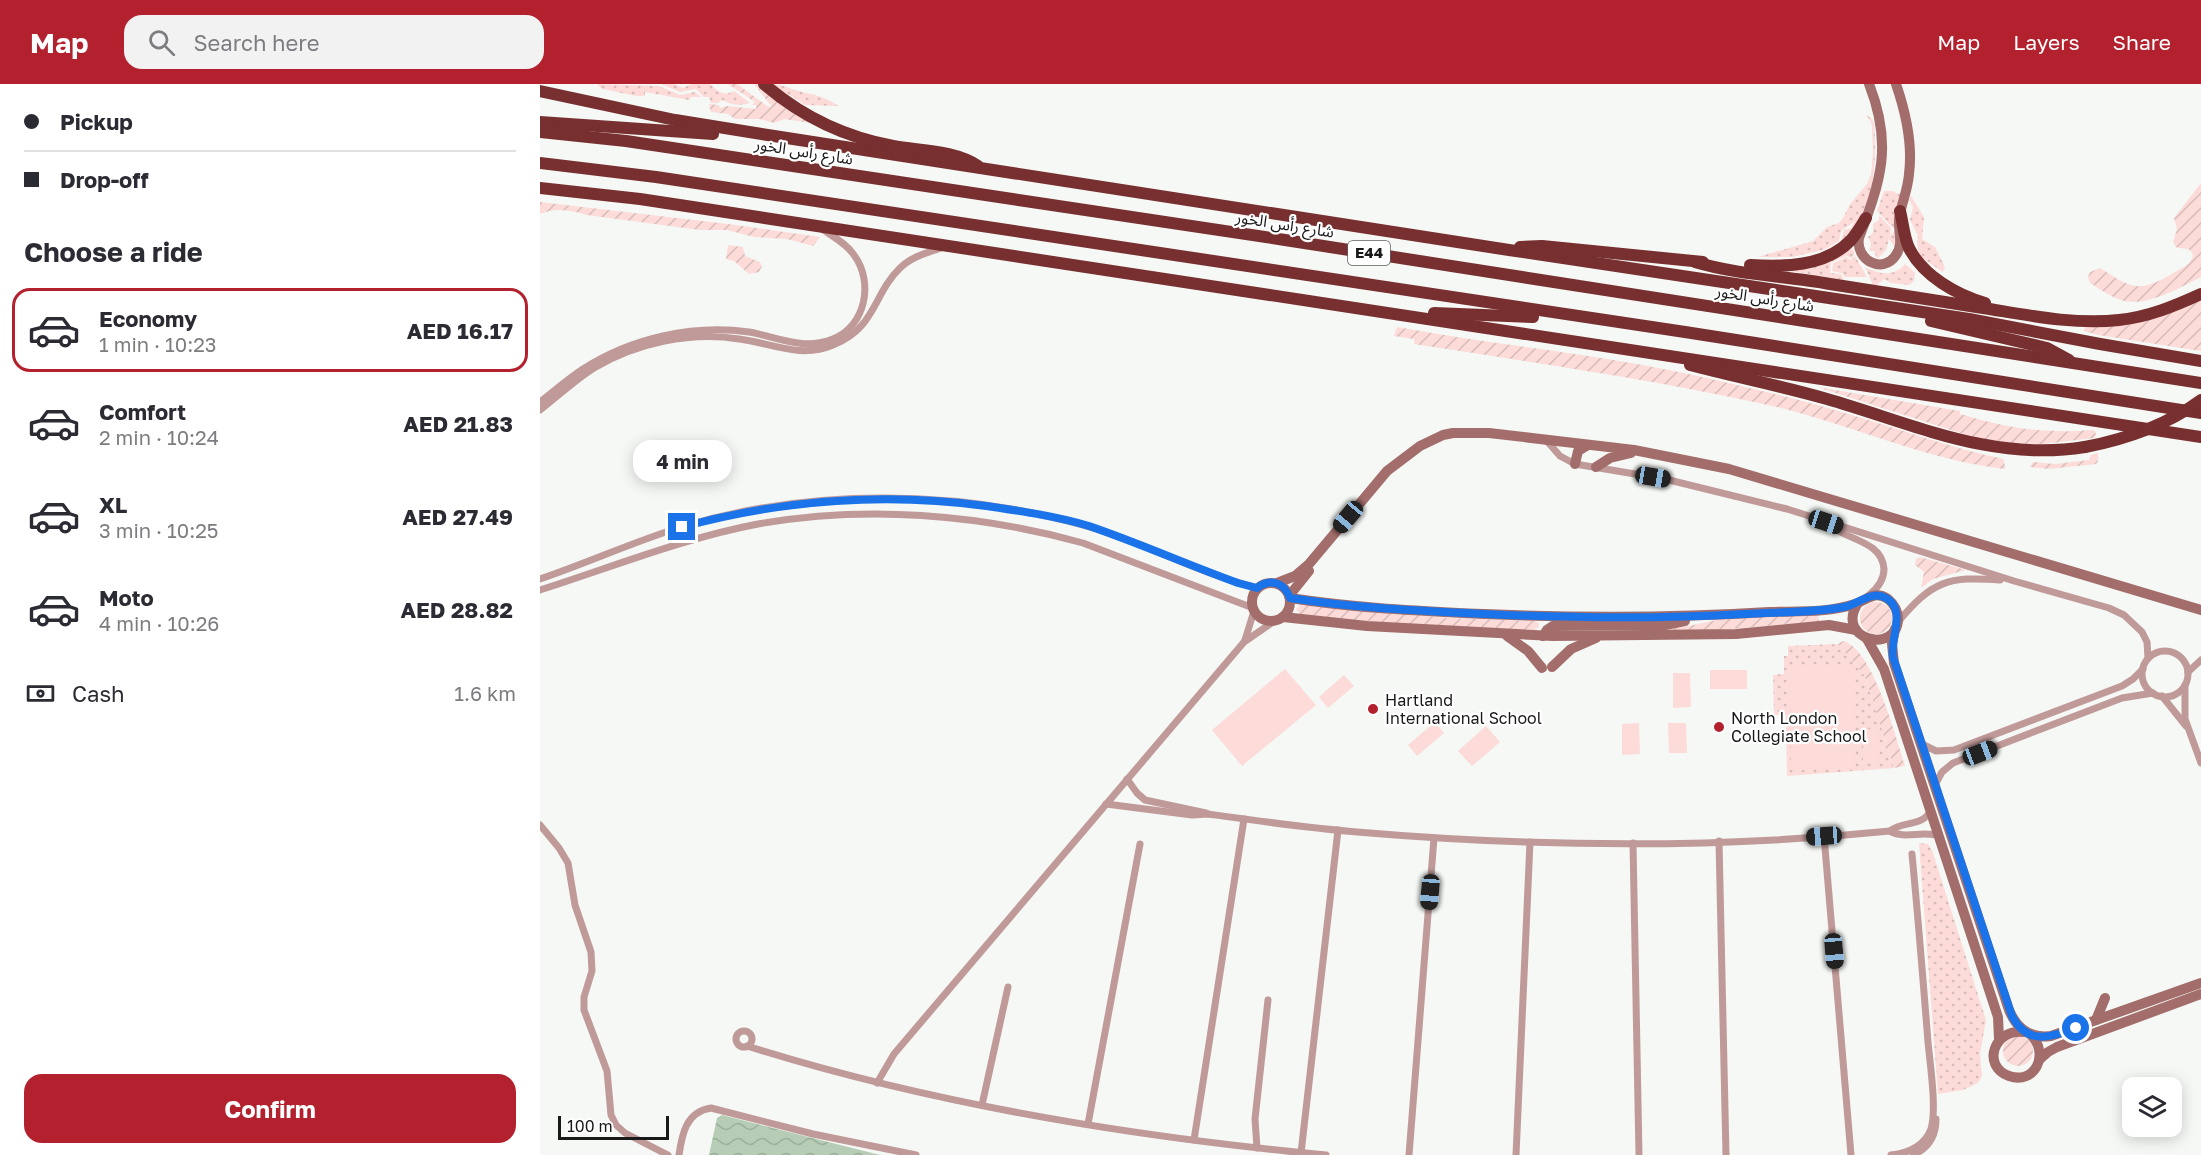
<!DOCTYPE html>
<meta charset="utf-8">
<style>
body{margin:0;font-family:"Golos Text","Noto Sans Arabic",sans-serif;background:#f2f2f3;color:#2b2b33;height:100vh;display:flex;flex-direction:column;font-size:22px;white-space:nowrap}
*{box-sizing:border-box;margin:0}
p{font-size:20px;color:#7c7c81}
.icon{flex:none;width:33px;height:33px;fill:none;stroke:currentColor;stroke-width:2;stroke-linecap:round;stroke-linejoin:round}
.map{position:relative;flex:1;overflow:hidden}
.panel{display:flex;flex-direction:column;background:#fff;width:540px}
.panel>*{flex:none}
.guide{display:grid;align-content:center;height:132px;padding:0 24px;background:#fff}
.controls{position:absolute;left:1582px;top:993px;display:grid;gap:12px}
.controls a{display:grid;place-items:center;width:60px;height:60px;border-radius:12px;background:#fff;box-shadow:0 3px 15px #0003;font-size:30px}
.scale{position:absolute;left:18px;bottom:15px;width:111px;box-sizing:border-box;padding-left:6px;border:3px solid #181918;border-top:0;font-size:16px;line-height:21px;white-space:nowrap;color:#181918;-webkit-text-stroke:4px #fff;paint-order:stroke}
.end{position:absolute;width:27px;height:27px;margin:-14px;border:8px solid #1a73e8;background:#fff;box-shadow:0 0 0 3px #fff}
.from{border-radius:50%}
.bubble{position:absolute;height:42px;border-radius:18px;background:#fff;box-shadow:0 3px 15px #0003;font-size:20px;font-weight:700;line-height:42px;text-align:center}
.car{position:absolute;width:18px;height:36px;margin:-18px -9px;border-radius:8px;box-shadow:0 0 4px 2px #0007;background:linear-gradient(#222 24%,#8ab4d8 0 40%,#222 0 76%,#8ab4d8 0 86%,#222 0)}
.guide b{display:flex;align-items:center;gap:21px;height:57px;font-size:22px}
.guide b+b{border-top:2px solid #e1e1e2}
.guide i{width:15px;height:15px;background:#2b2b33}
ul{padding:0;list-style:none}
li{display:flex;align-items:center;gap:18px;height:84px;margin:0 12px 9px;padding:0 12px;border:3px solid transparent;border-radius:18px}
li div{flex:1}
li b{display:block;font-size:22px}
li em{font-style:normal;font-weight:700}
li.selected{border-color:#b3212e}
li>.icon{width:54px;height:54px;stroke-width:1.5}
h2{padding:0 24px;font-size:27px;line-height:72px}
.pay{display:flex;align-items:center;gap:15px;height:66px;padding:0 24px;font-size:22px}
.pay p{margin-inline-start:auto}
.button{display:flex;gap:12px;margin-top:auto;padding:12px 24px}
.button a{flex:1;height:69px;border-radius:18px;background:#b3212e;color:#fff;font-size:24px;font-weight:700;line-height:69px;text-align:center}
header{display:flex;align-items:center;gap:36px;box-sizing:border-box;height:84px;padding:0 30px;background:#b3212e;color:#fff}
header strong{font-size:28px}
nav{display:flex;gap:33px;margin-inline-start:auto;font-size:21px}
.search{width:420px;height:54px;background:#f2f2f3;display:flex;align-items:center;gap:15px;box-sizing:border-box;padding:0 21px;border-radius:18px;color:#7c7c81;font-size:22px}
main{display:flex;flex:1;min-height:0}
.map>svg:first-child{display:block}
.grass{fill:url(#grass-dots)}
.garden{fill:url(#garden-furrows)}
.pitch{fill:#fcdbd8}
.water{fill:url(#water-waves)}
.lines{fill:none;stroke-linecap:round;stroke-linejoin:round}
.street{stroke:#c09a98;stroke-width:7}
.secondary{stroke:#a26d6a;stroke-width:10}
.highway{stroke:#77302f;stroke-width:12}
.highway-bridge{stroke:#77302f;stroke-width:12}
.route{stroke:#1a73e8;stroke-width:8}
.poi-dot{fill:#b3212e;stroke:#fff;stroke-width:2}
.labels{text-anchor:middle;stroke-width:4.5;stroke-linejoin:round;paint-order:stroke}
.shield{fill:#fff;stroke:#5d5e5d;stroke-width:1.5}
.shield-label{font-size:15px;font-weight:bold;fill:#181918}
.street-label{font-size:16px;fill:#181918;stroke:#fff}
.poi-label{font-size:16px;fill:#181918;stroke:#fff;text-anchor:start}
</style>
<header>
<strong>Map</strong>
<div class="search"><svg class="icon" aria-label="search" viewBox="0 0 24 24"><circle cx="10" cy="10" r="6"/><path d="M15 15l6 6"/></svg>Search here</div>
<nav><a>Map</a><a>Layers</a><a>Share</a></nav>
</header>
<main>
<section class="panel">
<div class="guide">
<b><i class="from"></i>Pickup</b>
<b><i></i>Drop-off</b>
</div>
<h2>Choose a ride</h2>
<ul>
<li class="selected"><svg class="icon" aria-label="car" viewBox="0 0 24 24"><path d="M5 17H2v-5l4-1 3-4h7l3 4 3 1v5h-3M9 17h6M6 11h13"/><circle cx="7" cy="17" r="2"/><circle cx="17" cy="17" r="2"/></svg><div><b>Economy</b><p>1 min · 10:23</p></div><em>AED 16.17</em></li>
<li><svg class="icon" aria-label="car" viewBox="0 0 24 24"><path d="M5 17H2v-5l4-1 3-4h7l3 4 3 1v5h-3M9 17h6M6 11h13"/><circle cx="7" cy="17" r="2"/><circle cx="17" cy="17" r="2"/></svg><div><b>Comfort</b><p>2 min · 10:24</p></div><em>AED 21.83</em></li>
<li><svg class="icon" aria-label="car" viewBox="0 0 24 24"><path d="M5 17H2v-5l4-1 3-4h7l3 4 3 1v5h-3M9 17h6M6 11h13"/><circle cx="7" cy="17" r="2"/><circle cx="17" cy="17" r="2"/></svg><div><b>XL</b><p>3 min · 10:25</p></div><em>AED 27.49</em></li>
<li><svg class="icon" aria-label="car" viewBox="0 0 24 24"><path d="M5 17H2v-5l4-1 3-4h7l3 4 3 1v5h-3M9 17h6M6 11h13"/><circle cx="7" cy="17" r="2"/><circle cx="17" cy="17" r="2"/></svg><div><b>Moto</b><p>4 min · 10:26</p></div><em>AED 28.82</em></li>
</ul>
<div class="pay"><svg class="icon" aria-label="cash" viewBox="0 0 24 24"><path d="M3 7h18v10H3z"/><circle cx="12" cy="12" r="2"/></svg>Cash<p>1.6 km</p></div>
<div class="button"><a>Confirm</a></div>
</section>
<div class="map">
<svg width="1661" height="1071" viewBox="0 0 1661 1071">
<defs>
<pattern id="grass-dots" width="8" height="8" patternUnits="userSpaceOnUse" patternTransform="scale(1.5)"><rect width="8" height="8" fill="#fcdbd8"/><path d="M2 2h.1M6 6h.1" fill="none" stroke="#d7bbb9" stroke-width="1.8" stroke-linecap="round"/></pattern>
<pattern id="garden-furrows" width="10" height="10" patternUnits="userSpaceOnUse" patternTransform="scale(1.5)"><rect width="10" height="10" fill="#fcdbd8"/><path d="M-1 1l2-2M0 10L10 0M9 11l2-2" fill="none" stroke="#d7bbb9"/></pattern>
<pattern id="water-waves" width="16" height="10" patternUnits="userSpaceOnUse" patternTransform="scale(1.5)"><rect width="16" height="10" fill="#b6ccb5"/><path d="M0 5q4-4 8 0t8 0" fill="none" stroke="#9caf9b"/></pattern>
</defs>
<rect width="100%" height="100%" fill="#f5f8f5"/>
<!-- grass -->
<g class="grass">
<path d="M 57,0 L 119,2 L 140,11 L 155,8 L 161,13 L 151,13 L 149,16 L 105,8 L 105,12 C 93,13 76,7 62,5 Z"/>
<path d="M 121,0 L 134,0 L 143,4 L 152,0 L 170,0 C 178,7 183,13 194,7 L 210,19 C 200,22 191,21 182,16 L 178,19 L 171,19 L 169,13 L 164,13 L 156,5 L 140,8 Z"/>
<path d="M 231,0 C 242,0 248,4 258,7 C 274,11 285,12 298,22 L 265,21 L 250,11 L 247,13 Z"/>
<path d="M 1325,30 L 1332,35 L 1334,40 C 1338,85 1333,146 1285,167 L 1301,157 L 1304,146 L 1311,144 L 1314,138 L 1301,147 L 1299,157 L 1283,166 L 1252,173 L 1218,173 L 1273,157 L 1287,143 L 1299,139 L 1303,134 L 1310,120 L 1327,100 L 1331,91 L 1333,68 L 1332,43 L 1331,38 Z"/>
<polygon points="1344,107 1352,107 1361,111 1355,163 1349,155 1346,166 1337,175 1334,167 1330,167 1331,159 1328,153 1333,149 1333,140 1339,136 1339,131 1351,144 1350,152 1355,146 1337,127"/>
<polygon points="1371,112 1384,133 1382,155 1395,163 1405,183 1403,188 1380,173 1377,158 1378,152 1370,136 1373,123 1369,116"/>
<polygon points="1311,163 1315,170 1311,174 1307,172 1291,178 1290,189 1301,190 1304,196 1250,187"/>
<polygon points="1315,172 1327,193 1305,193 1302,189 1292,187 1293,179 1307,173 1310,176"/>
<path d="M 1365,180 L 1375,189 L 1374,197 L 1369,201 L 1351,199 L 1344,195 L 1337,201 L 1333,201 L 1325,183 C 1339,190 1353,194 1365,180 Z"/>
<polygon points="1298,560 1325,592 1354,684 1247,692 1246,631 1234,631 1233,591 1244,590 1244,572 1248,572 1248,562"/>
<polygon points="1379,759 1388,760 1392,766 1446,936 1440,970 1442,992 1438,999 1423,1006 1398,1010"/>
</g>
<!-- garden -->
<g class="garden">
<polygon points="188,0 197,0 227,22 232,23 214,0 218,0 228,10 272,39 244,35 234,39 220,35 195,35 188,30 171,28 169,20 178,21 181,24 186,22 216,25 216,21 212,21 215,18"/>
<path d="M 1661,99 L 1661,193 C 1639,204 1609,222 1584,217 C 1572,214 1560,205 1550,199 L 1548,193 L 1550,188 L 1560,184 C 1593,205 1599,210 1635,188 C 1642,184 1650,181 1653,172 C 1651,162 1643,166 1636,163 L 1633,158 L 1637,145 L 1634,134 Z"/>
<path d="M 0,118 L 188,140 L 280,153 L 273,162 L 247,155 L 214,153 L 187,146 L 160,146 L 47,131 C 30,126 16,123 0,130 Z"/>
<polygon points="188,161 203,163 205,172 220,178 222,182 219,188 209,190 194,177 186,175"/>
<polygon points="1661,213 1661,267 1558,251 1544,247 1545,243"/>
<path d="M 857,243 C 961,262 1067,271 1171,295 C 1213,305 1256,314 1298,327 C 1354,343 1407,363 1464,375 L 1465,385 C 1387,376 1317,343 1241,324 C 1120,296 996,279 874,260 L 874,255 L 854,252 Z"/>
<path d="M 1277,303 L 1420,327 L 1420,330 C 1467,344 1503,350 1552,346 L 1555,347 L 1556,351 L 1554,354 L 1502,360 L 1471,359 L 1439,355 Z"/>
<polygon points="1558,369 1558,377 1556,380 1509,385 1490,383 1493,378 1515,380 1549,376 1551,371"/>
<polygon points="1380,473 1426,486 1393,495 1381,504 1384,488 1375,481 1376,475"/>
<circle cx="1336" cy="534" r="16"/>
<path d="M 761,520 L 909,534 L 994,537 L 999,539 L 999,543 L 994,546 C 916,544 837,540 760,530 L 756,525 Z"/>
<polygon points="1278,530 1279,538 1152,548 1027,544 1144,543 1181,535"/>
<path d="M 1303,557 C 1333,564 1356,654 1365,682 L 1354,684 L 1325,592 L 1298,560 Z"/>
<circle cx="1478" cy="967" r="15"/>
</g>
<!-- pitch -->
<g class="pitch">
<polygon points="1313,581 1315,684 1251,686 1249,583"/>
<polygon points="745,585 776,621 702,682 672,646"/>
<rect x="1170" y="586" width="37" height="19"/>
<polygon points="1133,589 1150,589 1151,623 1133,624"/>
<polygon points="804,591 814,602 788,624 779,613"/>
<polygon points="895,638 904,649 877,672 868,661"/>
<polygon points="1099,639 1100,670 1082,671 1082,640"/>
<polygon points="1128,639 1146,639 1147,669 1129,669"/>
<polygon points="946,642 960,658 932,682 918,667"/>
<polygon points="1339,645 1339,679 1323,679 1323,645"/>
</g>
<!-- water -->
<polygon class="water" points="182,1031 340,1071 169,1071 177,1034"/>
<g class="lines">
<!-- street -->
<g class="street">
<path d="M 0,318 C 14,307 28,295 43,285 C 91,254 153,240 209,248 C 238,253 263,267 293,255 C 326,242 334,198 314,171 C 306,159 293,153 282,145"/>
<path d="M 0,326 C 18,312 35,296 54,284 C 96,259 151,247 199,255 C 232,259 260,275 293,261 C 336,244 333,210 360,184 C 371,173 386,169 401,164"/>
<polyline points="1006,356 1020,372 1035,380 1125,395 1247,425 1474,497 1569,524 1584,531 1602,548 1607,558 1608,574"/>
<path d="M 1288,440 C 1305,456 1342,456 1344,485 C 1344,497 1337,505 1328,512"/>
<path d="M 0,495 C 47,479 93,458 141,443 C 270,404 416,405 546,442 C 604,458 658,489 717,504"/>
<path d="M 0,506 C 72,483 144,454 218,440 C 326,421 438,430 543,459 L 713,524"/>
<path d="M 1358,538 C 1392,497 1408,492 1460,496"/>
<polyline points="705,556 714,527"/>
<circle cx="1625" cy="590" r="23"/>
<polyline points="1648,588 1661,576"/>
<polyline points="1645,601 1645,635 1661,679"/>
<polyline points="1622,612 1646,642"/>
<polyline points="1382,660 1396,667 1414,666 1582,602 1593,595 1603,585"/>
<polyline points="587,695 597,709 605,716 666,729"/>
<polyline points="1395,701 1402,688 1413,679 1582,614 1613,609"/>
<path d="M 566,720 L 652,731 L 668,730 C 718,737 767,744 817,748 C 994,763 1173,765 1350,747 C 1363,736 1382,744 1391,726"/>
<polyline points="0,741 19,764 28,779 35,821 51,868 52,887 44,913 44,926 67,987 71,1031 76,1041 85,1049 128,1071"/>
<path d="M 1350,747 C 1364,756 1383,746 1399,752"/>
<polyline points="1284,752 1311,1071"/>
<polyline points="1179,757 1186,1071"/>
<polyline points="1093,759 1099,1071"/>
<circle cx="204" cy="955" r="8"/>
<path d="M 207,962 C 391,1020 595,1053 786,1071"/>
<polyline points="337,999 354,970 704,558 736,536"/>
<polyline points="442,1021 468,903"/>
<polyline points="548,1040 600,760"/>
<polyline points="654,1056 704,735"/>
<polyline points="717,1064 715,1035 728,916"/>
<polyline points="761,1069 798,746"/>
<path d="M 139,1071 C 142,1050 146,1028 171,1024 L 273,1050 L 376,1071"/>
<polyline points="869,1071 894,754"/>
<polyline points="976,1071 990,758"/>
<path d="M 1351,1071 C 1368,1069 1384,1063 1391,1045 C 1397,1025 1390,980 1388,958 C 1383,895 1378,833 1372,770"/>
<path d="M 1373,1071 C 1389,1064 1396,1052 1396,1035"/>
</g>
<!-- secondary -->
<g class="secondary">
<path d="M 1329,0 C 1353,61 1341,96 1319,154 C 1315,176 1343,191 1356,171 C 1364,160 1358,148 1359,135 C 1361,120 1368,106 1369,90 C 1373,59 1366,29 1356,0"/>
<polyline points="1035,380 1038,367 1048,361"/>
<polyline points="1056,383 1070,374 1091,369"/>
<circle cx="731" cy="518" r="19"/>
<polyline points="737,499 755,492 769,480 847,387 880,362 903,351 913,349 949,349 1094,366 1189,385 1661,526"/>
<polyline points="749,512 769,487"/>
<path d="M 750,514 C 814,524 879,527 944,530 C 1039,534 1134,534 1229,528 C 1257,527 1288,529 1315,520 C 1327,516 1334,506 1348,515 C 1354,520 1358,527 1358,535 C 1357,571 1294,556 1318,519"/>
<polyline points="743,533 827,542 1013,552 1196,550 1289,541 1316,546"/>
<path d="M 1355,545 L 1352,560 L 1354,579 L 1469,926 C 1477,945 1490,955 1511,952 L 1661,899"/>
<polyline points="967,552 988,567 1002,584"/>
<polyline points="1003,552 1007,546 1013,542 1125,541 1145,537"/>
<polyline points="1327,555 1344,585 1458,933 1459,955"/>
<polyline points="1012,583 1031,565 1056,554"/>
<polyline points="1556,936 1565,914"/>
<path d="M 1484,948 C 1454,944 1441,982 1469,992 C 1495,1001 1510,970 1491,951"/>
<polyline points="1500,975 1508,968 1517,963 1661,910"/>
</g>
<!-- highway -->
<g class="highway">
<path d="M 224,0 C 261,32 305,53 353,62 C 380,67 414,66 438,82"/>
<polyline points="0,7 135,36 234,52 969,166 1429,235 1560,260 1661,277"/>
<polyline points="0,38 173,50"/>
<polyline points="0,48 86,57 745,156 1661,299"/>
<polyline points="0,79 116,93 1145,248 1661,329"/>
<polyline points="0,104 100,115 1661,353"/>
<path d="M 1360,127 C 1363,139 1364,153 1369,164 C 1383,192 1417,211 1445,219"/>
<polyline points="980,163 1002,162 1163,178"/>
<path d="M 1155,178 C 1198,191 1245,192 1290,200 C 1341,208 1392,216 1443,224 C 1487,231 1534,241 1579,236 C 1608,233 1635,222 1661,210"/>
<path d="M 1210,181 C 1243,183 1285,183 1310,157 C 1316,151 1321,142 1326,134"/>
<polyline points="894,229 993,233"/>
<polyline points="1391,237 1507,264 1529,276"/>
<path d="M 1150,281 C 1196,293 1242,302 1287,315 C 1374,340 1452,378 1545,363"/>
</g>
<!-- highway-bridge -->
<path class="highway-bridge" d="M 1545,363 C 1586,355 1627,341 1661,316"/>
</g>
<g class="lines">
<!-- route -->
<path class="route" d="M 142,443 C 242,416 343,408 446,422 C 480,427 516,432 549,442 C 599,459 648,481 698,499 L 717,504 C 730,494 744,498 750,514 C 814,524 880,527 945,530 C 1031,534 1118,535 1204,530 C 1237,528 1272,529 1304,523 C 1319,520 1331,506 1346,514 C 1367,526 1350,553 1353,573 L 1472,932 C 1488,962 1510,953 1536,944"/>
</g>
<!-- markers -->
<g class="poi-dot">
<circle cx="833" cy="625" r="6"/>
<circle cx="1179" cy="643" r="6"/>
</g>
<g class="labels">
<!-- shield labels -->
<rect class="shield" x="808" y="157" width="42" height="24" rx="4.5"/>
<g class="shield-label">
<text x="829" y="174">E44</text>
</g>
<!-- street labels -->
<g class="street-label">
<text transform="translate(264 67) rotate(9)" y="6">شارع رأس الخور</text>
<text transform="translate(745 140) rotate(9)" y="6">شارع رأس الخور</text>
<text transform="translate(1225 214) rotate(9)" y="6">شارع رأس الخور</text>
</g>
<!-- poi labels -->
<g class="poi-label">
<text x="845" y="622">Hartland<tspan x="845" dy="18">International School</tspan></text>
<text x="1191" y="640">North London<tspan x="1191" dy="18">Collegiate School</tspan></text>
</g>
</g>
</svg>
<div class="controls">
<a><svg class="icon" aria-label="layers" viewBox="0 0 24 24"><path d="M12 4l9 5-9 5-9-5zM3 14l9 5 9-5"/></svg></a>
</div>
<div class="scale">100 m</div>
<i class="end from" style="left:1536px;top:944px"></i>
<i class="end" style="left:142px;top:443px"></i>
<div class="bubble" style="left:93px;top:356px;width:99px">4 min</div>
<i class="car" style="left:1113px;top:393px;rotate:100deg"></i>
<i class="car" style="left:808px;top:433px;rotate:220deg"></i>
<i class="car" style="left:1286px;top:438px;rotate:108deg"></i>
<i class="car" style="left:1440px;top:669px;rotate:69deg"></i>
<i class="car" style="left:1284px;top:752px;rotate:266deg"></i>
<i class="car" style="left:890px;top:808px;rotate:185deg"></i>
<i class="car" style="left:1294px;top:867px;rotate:175deg"></i>
</div>
</main>
